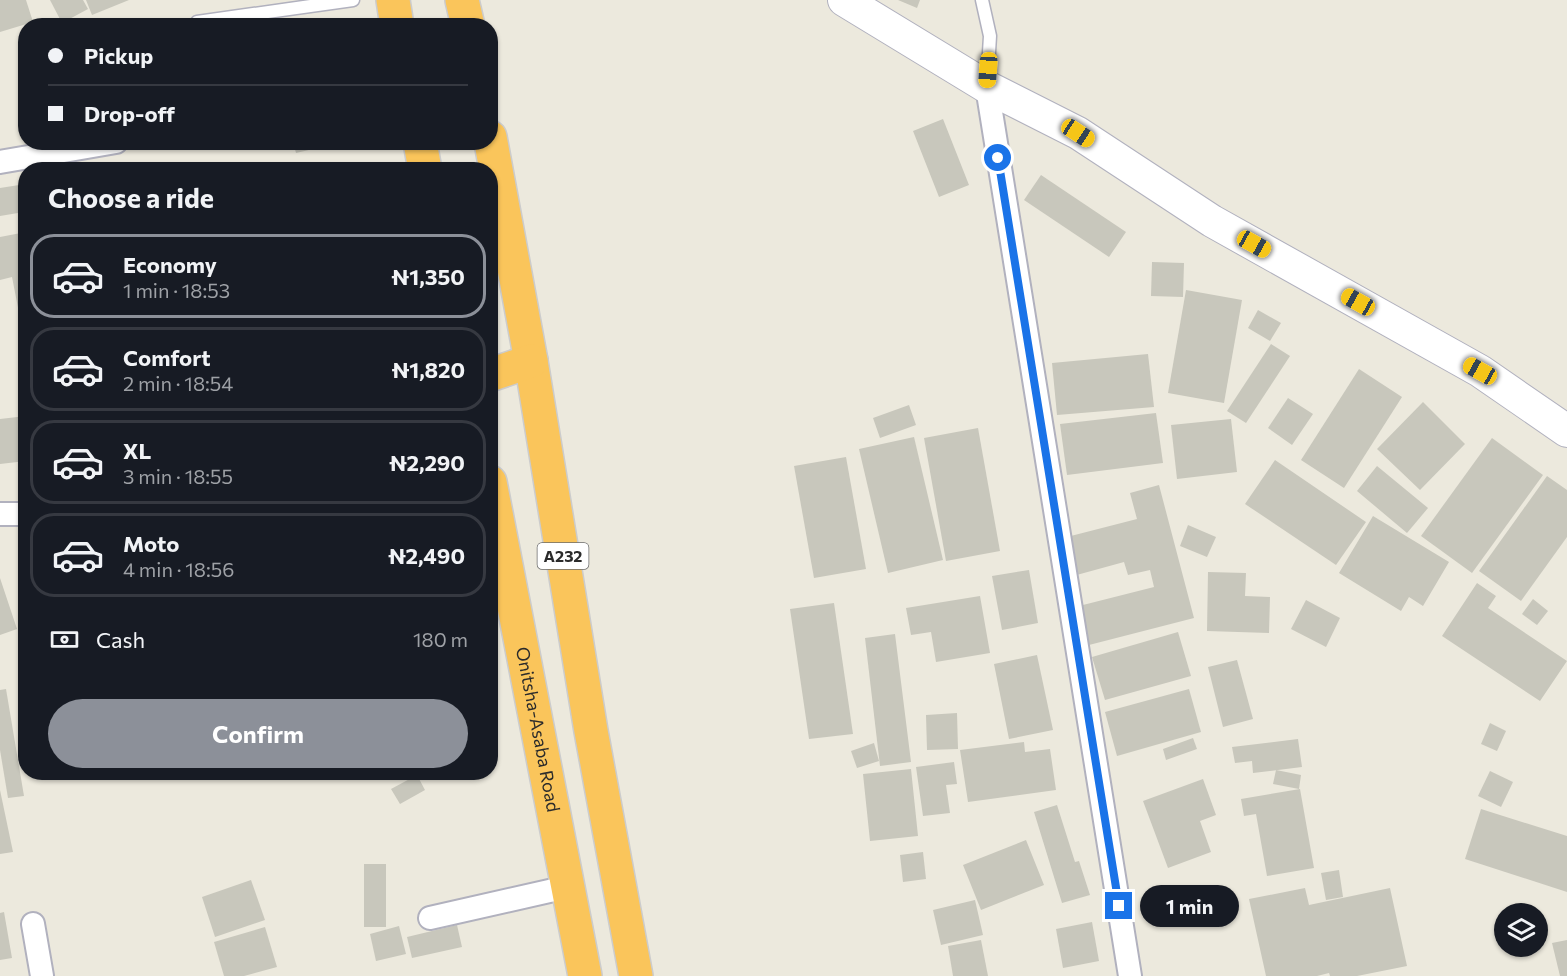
<!DOCTYPE html>
<meta charset="utf-8">
<style>
body{margin:0;font-family:Commissioner,sans-serif;background:#20242c;color:#f1f3f6;height:100vh;display:flex;flex-direction:column;font-size:22px;white-space:nowrap}
*{box-sizing:border-box;margin:0}
p{font-size:20px;color:#9ea1a6}
.icon{flex:none;width:33px;height:33px;fill:none;stroke:currentColor;stroke-width:2;stroke-linecap:round;stroke-linejoin:round}
.map{position:relative;flex:1;overflow:hidden}
.drawer{position:absolute;left:18px;top:162px;width:480px;height:618px;display:flex;flex-direction:column;background:#171b24;border-radius:24px;box-shadow:0 2px 4px #0004}
.drawer>*{flex:none}
.top-card{position:absolute;left:18px;top:18px;width:480px;height:132px;border-radius:24px;box-shadow:0 2px 4px #0004;display:grid;align-content:center;height:132px;padding:0 30px;background:#171b24}
.tools{position:absolute;left:1494px;top:903px;display:grid;gap:12px}
.tools a{display:grid;place-items:center;width:54px;height:54px;border-radius:50%;background:#171b24;box-shadow:0 2px 4px #0004;font-size:30px}
.end{position:absolute;width:27px;height:27px;margin:-14px;border:8px solid #1a73e8;background:#fff;box-shadow:0 0 0 3px #fff}
.from{border-radius:50%}
.bubble{position:absolute;height:42px;border-radius:21px;background:#171b24;box-shadow:0 2px 4px #0004;font-size:20px;font-weight:700;line-height:42px;text-align:center}
.car{position:absolute;width:18px;height:36px;margin:-18px -9px;border-radius:8px;box-shadow:0 0 4px 2px #0007;background:linear-gradient(#f5c518 24%,#345 0 40%,#f5c518 0 76%,#345 0 86%,#f5c518 0)}
.top-card b{display:flex;align-items:center;gap:21px;height:57px;font-size:22px}
.top-card b+b{border-top:2px solid #363941}
.top-card i{width:15px;height:15px;background:#f1f3f6}
ul{padding:0;list-style:none}
li{display:flex;align-items:center;gap:18px;height:84px;margin:0 12px 9px;padding:0 18px;border:3px solid #363941;border-radius:24px}
li div{flex:1}
li b{display:block;font-size:22px}
li em{font-style:normal;font-weight:700}
li.selected{border-color:#8c9099}
li>.icon{width:54px;height:54px;stroke-width:1.5}
h2{padding:0 30px;font-size:27px;line-height:72px}
.pay{display:flex;align-items:center;gap:15px;height:66px;padding:0 30px;font-size:22px}
.pay p{margin-inline-start:auto}
.button{display:flex;gap:12px;margin-top:auto;padding:12px 30px}
.button a{flex:1;height:69px;border-radius:36px;background:#8c9099;color:#fff;font-size:24px;font-weight:700;line-height:69px;text-align:center}
.map>svg:first-child{display:block}
.building{fill:#c8c7bc}
.lines{fill:none;stroke-linecap:round;stroke-linejoin:round}
.lane-casing{stroke:#b1b1be;stroke-width:15}
.street-casing{stroke:#b1b1be;stroke-width:26}
.secondary-casing{stroke:#b1b1be;stroke-width:34}
.highway-casing{stroke:#ccc;stroke-width:36}
.lane{stroke:#fff;stroke-width:12}
.street{stroke:#fff;stroke-width:22}
.secondary{stroke:#fff;stroke-width:32}
.highway{stroke:#fac55b;stroke-width:33}
.route{stroke:#1a73e8;stroke-width:8}
.labels{text-anchor:middle;stroke-width:5;stroke-linejoin:round;paint-order:stroke}
.shield{fill:#fff;stroke:#6b6b6b;stroke-width:1.5}
.shield-label{font-size:16px;font-weight:bold;fill:#2b2b2b}
.street-label{font-size:18px;fill:#2b2b2b;stroke:#fff}
</style>
<div class="map">
<svg width="1567" height="976" viewBox="0 0 1567 976">
<rect width="100%" height="100%" fill="#ece9dd"/>
<!-- building -->
<g class="building">
<polygon points="0,0 26,0 33,22 0,32"/>
<polygon points="50,0 83,0 88,9 62,23"/>
<polygon points="86,0 129,0 92,15"/>
<polygon points="898,0 920,0 917,8"/>
<polygon points="943,119 969,185 939,197 913,131"/>
<polygon points="293,142 329,142 330,145 296,153"/>
<polygon points="122,165 122,170 95,170 95,168"/>
<polygon points="1041,175 1126,232 1109,257 1024,200"/>
<polygon points="19,185 24,212 0,216 0,188"/>
<polygon points="26,232 26,322 21,323 12,277 0,280 0,237"/>
<polygon points="1152,262 1184,263 1183,297 1151,296"/>
<polygon points="1186,290 1242,300 1224,403 1168,393"/>
<polygon points="1258,310 1281,323 1270,341 1248,328"/>
<polygon points="1271,344 1290,356 1246,423 1227,411"/>
<polygon points="1148,354 1154,407 1057,415 1052,363"/>
<polygon points="1359,369 1402,397 1344,488 1301,460"/>
<polygon points="1288,398 1313,414 1292,445 1268,428"/>
<polygon points="1423,402 1465,444 1420,490 1377,449"/>
<polygon points="909,405 916,425 880,438 873,418"/>
<polygon points="1156,413 1163,463 1067,475 1060,424"/>
<polygon points="26,416 26,461 0,464 0,419"/>
<polygon points="1231,419 1237,472 1177,479 1171,425"/>
<polygon points="978,428 1000,551 946,561 924,438"/>
<polygon points="914,437 943,560 888,573 859,449"/>
<polygon points="1492,438 1543,475 1472,573 1421,536"/>
<polygon points="846,457 866,569 814,578 794,466"/>
<polygon points="1275,460 1366,522 1336,565 1245,504"/>
<polygon points="1377,466 1428,508 1407,533 1357,491"/>
<polygon points="1547,476 1567,490 1567,537 1521,601 1479,571"/>
<polygon points="1159,485 1194,618 1089,645 1079,606 1154,587 1150,570 1128,575 1124,562 1073,576 1063,538 1137,519 1130,493"/>
<polygon points="1373,516 1449,562 1423,606 1409,597 1401,611 1339,573"/>
<polygon points="1188,525 1216,537 1207,557 1180,546"/>
<polygon points="1029,570 1038,623 1002,630 992,576"/>
<polygon points="1208,572 1246,573 1245,596 1270,597 1269,633 1207,631"/>
<polygon points="0,578 17,629 0,635"/>
<polygon points="1477,583 1496,596 1488,608 1567,661 1540,701 1442,636"/>
<polygon points="980,596 990,653 936,662 931,632 911,635 906,608"/>
<polygon points="1533,599 1548,611 1537,625 1522,614"/>
<polygon points="1306,600 1340,618 1326,647 1291,629"/>
<polygon points="834,603 853,734 809,739 790,609"/>
<polygon points="1178,632 1191,676 1105,700 1092,657"/>
<polygon points="895,634 911,762 880,766 865,638"/>
<polygon points="1037,655 1053,730 1009,739 994,664"/>
<polygon points="1237,660 1253,719 1223,727 1208,667"/>
<polygon points="6,689 24,796 8,798 0,750 0,690"/>
<polygon points="1189,689 1201,732 1117,756 1105,712"/>
<polygon points="957,713 958,749 927,750 926,715"/>
<polygon points="1490,723 1506,731 1497,751 1481,744"/>
<polygon points="1193,738 1197,749 1166,760 1163,749"/>
<polygon points="1298,739 1302,767 1253,773 1252,761 1235,763 1232,747"/>
<polygon points="1024,742 1025,752 1050,749 1056,790 968,802 960,750"/>
<polygon points="874,743 879,761 857,768 851,751"/>
<polygon points="954,762 957,784 946,785 950,813 923,816 916,767"/>
<polygon points="911,769 918,836 870,841 863,774"/>
<polygon points="1276,770 1301,775 1299,789 1273,784"/>
<polygon points="1490,771 1513,782 1501,807 1478,796"/>
<polygon points="417,775 425,790 400,804 391,789"/>
<polygon points="1203,779 1216,815 1200,821 1211,852 1168,868 1143,801"/>
<polygon points="1300,789 1314,868 1267,876 1256,814 1244,816 1241,799"/>
<polygon points="0,790 13,852 0,854"/>
<polygon points="1057,805 1075,862 1079,861 1090,895 1062,903 1034,812"/>
<polygon points="1481,809 1567,836 1567,892 1465,859"/>
<polygon points="1026,840 1044,885 981,910 963,865"/>
<polygon points="923,852 926,879 903,882 900,855"/>
<rect x="364" y="864" width="22" height="63"/>
<polygon points="1339,870 1343,897 1326,900 1321,873"/>
<polygon points="251,880 265,920 215,937 202,897"/>
<polygon points="1305,888 1309,905 1390,888 1407,966 1357,976 1330,976 1329,973 1317,976 1266,976 1249,899"/>
<polygon points="975,900 983,935 941,945 933,910"/>
<polygon points="4,912 12,958 0,960 0,913"/>
<polygon points="1092,922 1099,961 1063,968 1056,929"/>
<polygon points="457,925 462,947 412,958 407,937"/>
<polygon points="399,926 406,954 376,961 370,934"/>
<polygon points="265,927 277,967 244,976 224,976 214,942"/>
<polygon points="981,940 988,976 953,976 948,946"/>
<polygon points="1567,940 1567,976 1560,976 1552,943"/>
</g>
<g class="lines">
<defs>
<g id="lane">
<polyline points="982,0 990,36 987,85"/>
<polyline points="197,22 353,0"/>
</g>
<g id="street">
<polyline points="987,87 1130,976"/>
<polyline points="0,162 116,142"/>
<polyline points="0,514 26,514"/>
<polyline points="430,918 567,887"/>
<polyline points="33,924 42,976"/>
</g>
<polyline id="secondary" points="844,0 987,87 1078,133 1212,221 1480,371 1567,431"/>
<g id="highway">
<polyline points="393,0 397,26"/>
<polyline points="462,0 468,26"/>
<polyline points="490,137 531,361 591,731 636,976"/>
<polyline points="420,142 425,170"/>
<polyline points="490,375 531,361"/>
<path id="s1" d="M 490,482 L 585,976"/>
</g>
</defs>
<!-- lane casing -->
<use href="#lane" class="lane-casing"/>
<!-- street casing -->
<use href="#street" class="street-casing"/>
<!-- secondary casing -->
<use href="#secondary" class="secondary-casing"/>
<!-- highway casing -->
<use href="#highway" class="highway-casing"/>
<!-- lane -->
<use href="#lane" class="lane"/>
<!-- street -->
<use href="#street" class="street"/>
<!-- secondary -->
<use href="#secondary" class="secondary"/>
<!-- highway -->
<use href="#highway" class="highway"/>
</g>
<g class="lines">
<!-- route -->
<polyline class="route" points="998,158 1119,906"/>
</g>
<g class="labels">
<!-- shield labels -->
<rect class="shield" x="537.5" y="543" width="51" height="26" rx="4.5"/>
<g class="shield-label">
<text x="563" y="562">A232</text>
</g>
<!-- street labels -->
<g class="street-label">
<text dy="6" stroke="none"><textPath href="#s1" startOffset="252">Onitsha-Asaba Road</textPath></text>
</g>
</g>
</svg>
<div class="tools">
<a><svg class="icon" aria-label="layers" viewBox="0 0 24 24"><path d="M12 4l9 5-9 5-9-5zM3 14l9 5 9-5"/></svg></a>
</div>
<i class="end from" style="left:998px;top:158px"></i>
<i class="end" style="left:1119px;top:906px"></i>
<div class="bubble" style="left:1140px;top:885px;width:99px">1 min</div>
<i class="car" style="left:988px;top:70px;rotate:184deg"></i>
<i class="car" style="left:1078px;top:133px;rotate:123deg"></i>
<i class="car" style="left:1254px;top:244px;rotate:119deg"></i>
<i class="car" style="left:1358px;top:302px;rotate:299deg"></i>
<i class="car" style="left:1480px;top:371px;rotate:299deg"></i>
<div class="top-card">
<b><i class="from"></i>Pickup</b>
<b><i></i>Drop-off</b>
</div>
<section class="drawer">
<h2>Choose a ride</h2>
<ul>
<li class="selected"><svg class="icon" aria-label="car" viewBox="0 0 24 24"><path d="M5 17H2v-5l4-1 3-4h7l3 4 3 1v5h-3M9 17h6M6 11h13"/><circle cx="7" cy="17" r="2"/><circle cx="17" cy="17" r="2"/></svg><div><b>Economy</b><p>1 min · 18:53</p></div><em>₦1,350</em></li>
<li><svg class="icon" aria-label="car" viewBox="0 0 24 24"><path d="M5 17H2v-5l4-1 3-4h7l3 4 3 1v5h-3M9 17h6M6 11h13"/><circle cx="7" cy="17" r="2"/><circle cx="17" cy="17" r="2"/></svg><div><b>Comfort</b><p>2 min · 18:54</p></div><em>₦1,820</em></li>
<li><svg class="icon" aria-label="car" viewBox="0 0 24 24"><path d="M5 17H2v-5l4-1 3-4h7l3 4 3 1v5h-3M9 17h6M6 11h13"/><circle cx="7" cy="17" r="2"/><circle cx="17" cy="17" r="2"/></svg><div><b>XL</b><p>3 min · 18:55</p></div><em>₦2,290</em></li>
<li><svg class="icon" aria-label="car" viewBox="0 0 24 24"><path d="M5 17H2v-5l4-1 3-4h7l3 4 3 1v5h-3M9 17h6M6 11h13"/><circle cx="7" cy="17" r="2"/><circle cx="17" cy="17" r="2"/></svg><div><b>Moto</b><p>4 min · 18:56</p></div><em>₦2,490</em></li>
</ul>
<div class="pay"><svg class="icon" aria-label="cash" viewBox="0 0 24 24"><path d="M3 7h18v10H3z"/><circle cx="12" cy="12" r="2"/></svg>Cash<p>180 m</p></div>
<div class="button"><a>Confirm</a></div>
</section>
</div>
